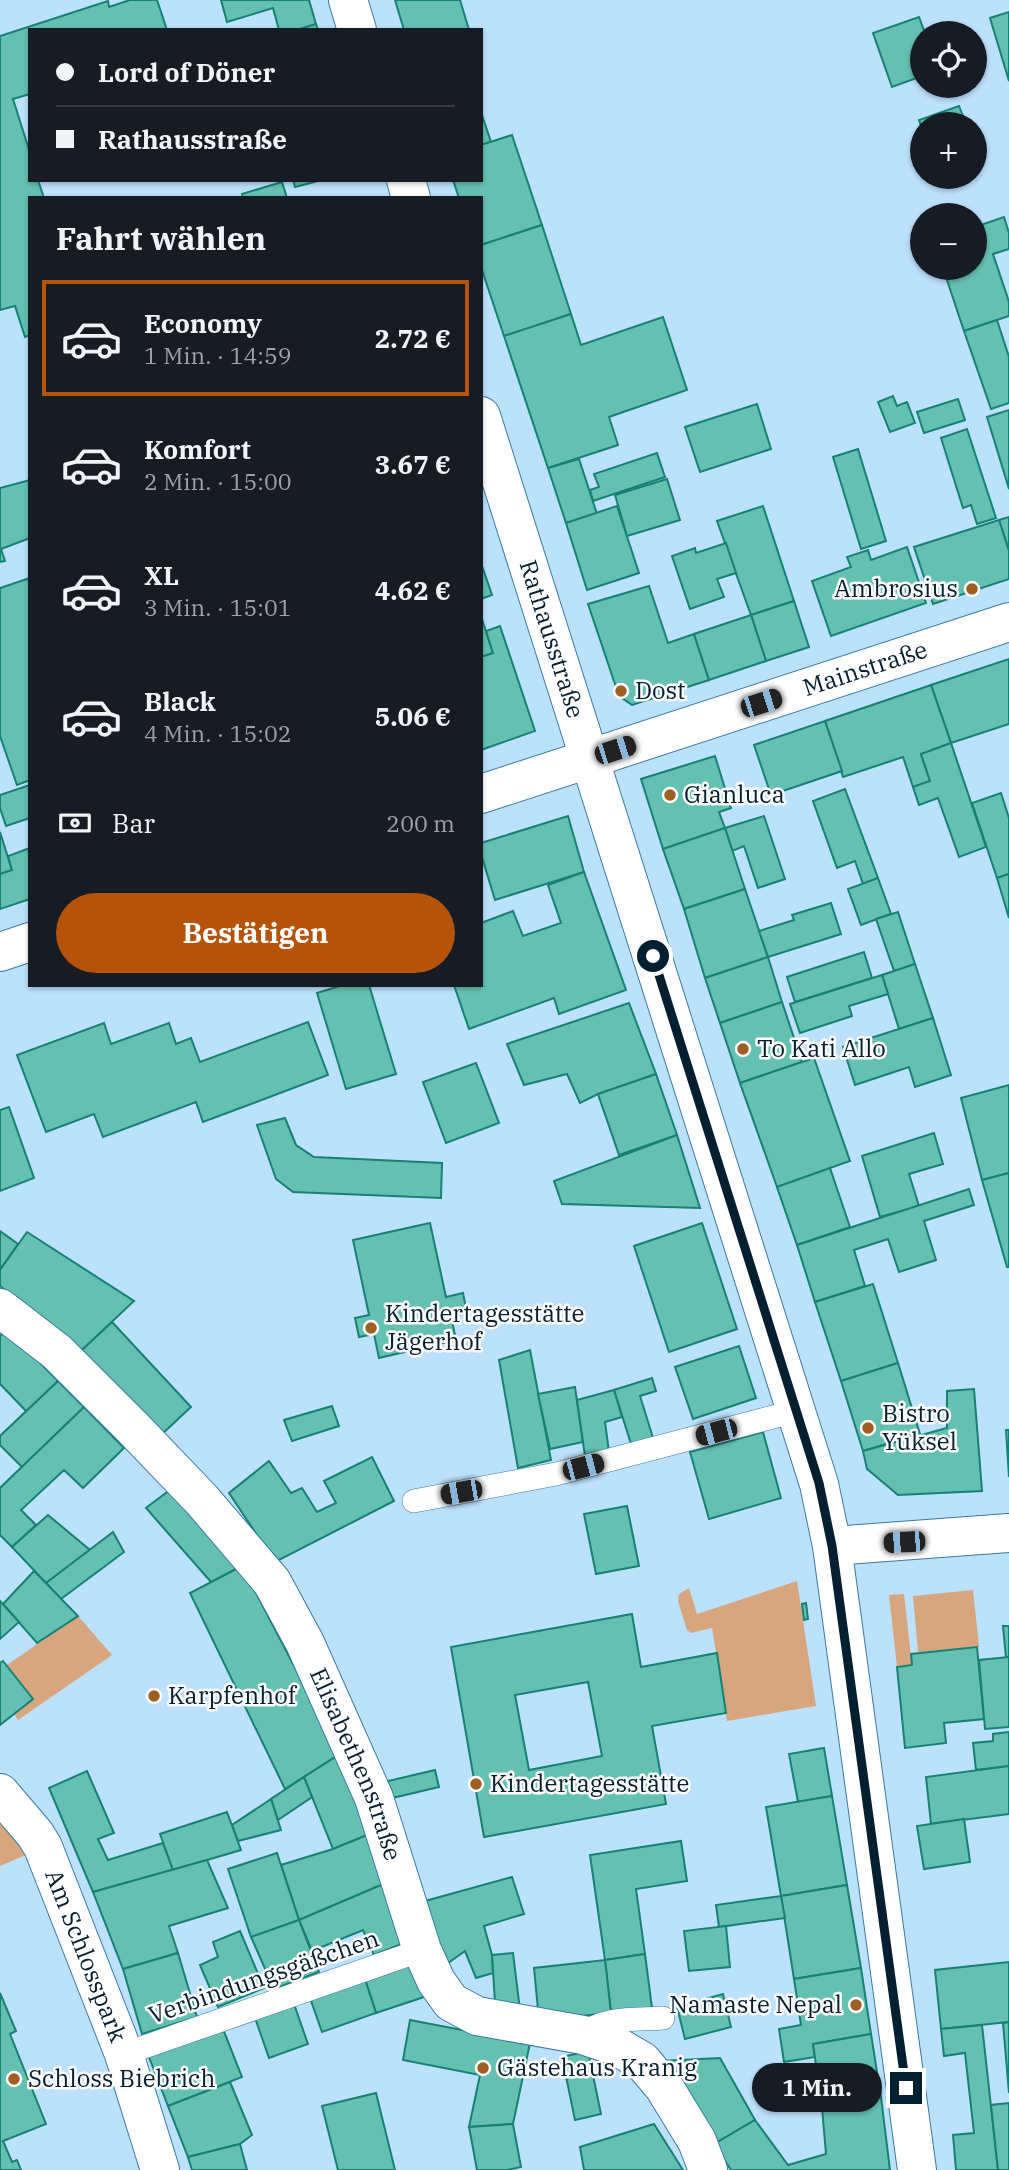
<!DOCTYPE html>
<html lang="de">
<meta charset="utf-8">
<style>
body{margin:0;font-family:"IBM Plex Serif",serif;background:#20242c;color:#f1f3f6;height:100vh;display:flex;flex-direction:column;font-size:26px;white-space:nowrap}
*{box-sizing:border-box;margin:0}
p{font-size:23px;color:#9ea1a6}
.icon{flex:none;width:38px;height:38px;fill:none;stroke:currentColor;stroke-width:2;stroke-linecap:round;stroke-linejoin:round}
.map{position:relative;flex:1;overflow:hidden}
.panel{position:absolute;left:28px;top:196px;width:455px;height:791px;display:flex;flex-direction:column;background:#171b24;border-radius:0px;box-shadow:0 2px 5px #0004}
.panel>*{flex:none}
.banner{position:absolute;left:28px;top:28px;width:455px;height:154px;border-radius:0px;box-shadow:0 2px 5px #0004;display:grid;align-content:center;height:154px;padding:0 28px;background:#171b24}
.fabs{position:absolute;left:910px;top:21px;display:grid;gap:14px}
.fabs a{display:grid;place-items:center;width:77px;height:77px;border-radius:50%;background:#171b24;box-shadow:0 2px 5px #0004;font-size:35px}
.end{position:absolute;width:32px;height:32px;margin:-16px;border:9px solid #041f30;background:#fff;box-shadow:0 0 0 4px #fff}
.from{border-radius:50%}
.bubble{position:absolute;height:49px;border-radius:24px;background:#171b24;box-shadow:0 2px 5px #0004;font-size:23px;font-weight:800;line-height:49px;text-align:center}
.car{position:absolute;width:21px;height:42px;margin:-21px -10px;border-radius:9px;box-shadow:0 0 5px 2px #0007;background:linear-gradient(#222 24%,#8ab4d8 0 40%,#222 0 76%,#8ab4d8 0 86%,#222 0)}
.banner b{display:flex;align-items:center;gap:24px;height:66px;font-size:26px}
.banner b+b{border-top:2px solid #363941}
.banner i{width:18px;height:18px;background:#f1f3f6}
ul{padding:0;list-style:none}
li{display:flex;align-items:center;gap:21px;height:116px;margin:0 14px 10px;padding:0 14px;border:4px solid transparent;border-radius:0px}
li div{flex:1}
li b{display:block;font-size:26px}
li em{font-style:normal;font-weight:800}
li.selected{border-color:#b45309}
li>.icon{width:63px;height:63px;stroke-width:1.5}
h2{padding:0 28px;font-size:32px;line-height:84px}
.pay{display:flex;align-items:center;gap:18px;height:77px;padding:0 28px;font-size:26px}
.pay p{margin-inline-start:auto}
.button{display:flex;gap:14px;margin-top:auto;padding:14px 28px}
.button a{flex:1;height:80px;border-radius:42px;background:#b45309;color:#fff;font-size:28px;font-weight:800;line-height:80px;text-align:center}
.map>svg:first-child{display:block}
.green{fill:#d7a67e}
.building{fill:#64c1b1;stroke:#178173;stroke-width:2;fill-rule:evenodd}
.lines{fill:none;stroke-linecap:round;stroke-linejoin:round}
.service-casing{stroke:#3b7aa5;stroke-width:24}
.minor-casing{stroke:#3b7aa5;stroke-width:40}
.tertiary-casing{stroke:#3b7aa5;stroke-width:40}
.service{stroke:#fff;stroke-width:23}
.minor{stroke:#fff;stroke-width:38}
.tertiary{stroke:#fff;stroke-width:38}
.route{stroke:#041f30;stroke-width:9}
.poi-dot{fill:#9d5f24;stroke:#fcfcfc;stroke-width:2.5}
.labels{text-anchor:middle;stroke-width:5;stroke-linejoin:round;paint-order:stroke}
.poi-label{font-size:24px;fill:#041f30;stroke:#fcfcfc;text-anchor:start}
.street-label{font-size:24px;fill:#041f30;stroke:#fcfcfc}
</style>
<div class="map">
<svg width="1009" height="2170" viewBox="0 0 1009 2170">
<rect width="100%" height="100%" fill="#bbe1fd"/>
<!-- green -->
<g class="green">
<polygon points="797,1581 816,1706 727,1721 712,1628 691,1633 687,1630 678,1601 679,1594 689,1588 697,1614"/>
<polygon points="973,1590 979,1647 918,1652 913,1596"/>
<polygon points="904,1594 912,1665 897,1667 889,1595"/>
<polygon points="78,1616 112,1655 18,1720 14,1714 33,1699 7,1665"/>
<polygon points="0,1823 28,1854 0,1866"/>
</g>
<!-- building -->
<g class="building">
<polygon points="130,0 157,0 167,30 30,30 30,94 13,99 30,153 30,180 38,180 44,198 30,198 30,335 25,337 15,306 0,310 0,36 108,1 109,7"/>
<polygon points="221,0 309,0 316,24 297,30 279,30 273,8 227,22"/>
<polygon points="395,0 460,0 469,30 404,30"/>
<polygon points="1009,12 1009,81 990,18"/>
<polygon points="919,17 925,33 922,33 922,76 892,87 873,33"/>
<polygon points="316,24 318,30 297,30"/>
<polygon points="959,106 966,124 922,124 922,129 919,120"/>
<polygon points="481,112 491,142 481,145"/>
<polygon points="512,135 542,225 481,245 481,198 459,198 453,180 481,180 481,145"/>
<polygon points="293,180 322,180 295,187"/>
<polygon points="282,182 287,198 243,198 242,194"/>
<polygon points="1004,217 1009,233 1009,249 993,254 1009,302 1009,316 964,331 943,268 975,268 975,227"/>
<polygon points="542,225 571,314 504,336 481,267 481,245"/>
<polygon points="571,314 581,345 663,317 687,390 609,417 618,445 548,468 504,336"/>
<polygon points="997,320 1009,357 1009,403 991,409 964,331"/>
<polygon points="893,396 897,406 907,402 915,423 890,432 878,402"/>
<polygon points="958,399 965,420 924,433 917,412"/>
<polygon points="757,404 771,449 700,472 685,427"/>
<polygon points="1009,410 1009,489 987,417"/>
<polygon points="967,429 996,518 977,524 971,505 963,508 941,438"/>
<polygon points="858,449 886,541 861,549 833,457"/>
<polygon points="657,453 665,477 593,501 590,490 599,487 594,474"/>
<polygon points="579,459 597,514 566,523 548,468"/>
<polygon points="667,479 680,520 627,536 615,495"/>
<polygon points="30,480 30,538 1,549 5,561 0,562 0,488"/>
<polygon points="617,506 639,573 587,590 566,523"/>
<polygon points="763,506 794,601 751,615 717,521"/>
<polygon points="1009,517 1009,551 999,520"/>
<polygon points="999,520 1009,551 1009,579 933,604 914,547"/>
<polygon points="726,543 736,573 717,579 724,597 690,609 672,556 695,548 696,553"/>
<polygon points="907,547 926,603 831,636 812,581 851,567 847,557 868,550 871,560"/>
<polygon points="481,563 492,595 481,599"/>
<polygon points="30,578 30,780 17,785 0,736 0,588"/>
<polygon points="649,586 668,643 694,634 709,680 632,705 619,696 588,604"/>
<polygon points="794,601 809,647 766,661 751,615"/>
<polygon points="751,615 766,661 709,680 694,634"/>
<polygon points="481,616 493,653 481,657"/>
<polygon points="500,626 535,731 481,750 481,657 493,653 486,631"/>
<polygon points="1009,659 1009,724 951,743 931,685"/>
<polygon points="931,685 951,743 921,754 930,781 913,787 903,757 843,777 825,721"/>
<polygon points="825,721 842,771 771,795 754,745"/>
<polygon points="951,743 986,847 959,857 938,798 919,805 913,787 930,781 921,754"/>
<polygon points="715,756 731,808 719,812 725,828 663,849 641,779"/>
<polygon points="30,785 30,818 6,826 0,808 0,795"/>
<polygon points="845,789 878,878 863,884 855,861 837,868 813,801"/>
<polygon points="1001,793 1009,818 1009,874 997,878 972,803"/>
<polygon points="568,816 584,872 495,900 481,854 481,843"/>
<polygon points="764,816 785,879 758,888 744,846 732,851 725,828"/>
<polygon points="725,828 745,889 684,909 663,849"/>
<polygon points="0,832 12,870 0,874"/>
<polygon points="30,848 30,899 0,909 0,874 12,870 8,856"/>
<polygon points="584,872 626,990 559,1014 554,998 469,1029 454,985 481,985 481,923 513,911 523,936 561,923 548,885"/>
<polygon points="1009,874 1009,918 997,878"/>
<polygon points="878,878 891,914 861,925 848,889"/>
<polygon points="745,889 768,957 705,978 684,909"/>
<polygon points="831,903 841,934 768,957 759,931 794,920 792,915"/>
<polygon points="898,912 915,964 894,971 876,919"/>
<polygon points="864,952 872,978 795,1002 787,977"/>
<polygon points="768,957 782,1002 720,1023 705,978"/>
<polygon points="915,964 933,1018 899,1029 882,975"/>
<polygon points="882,975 888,994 849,1006 852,1016 800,1033 790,1004"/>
<polygon points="343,985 369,985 396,1074 346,1089 317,993"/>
<polygon points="782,1002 802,1062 740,1083 720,1023"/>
<polygon points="629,1003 656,1074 598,1094 580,1103 567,1074 524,1085 507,1044"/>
<polygon points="933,1018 951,1075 915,1087 909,1067 855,1085 843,1047"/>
<polygon points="308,1022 328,1075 203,1122 196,1102 103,1137 94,1114 46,1132 17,1055 104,1023 111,1044 169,1023 176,1044 191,1038 200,1062"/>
<polygon points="814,1058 850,1161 777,1187 740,1083"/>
<polygon points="476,1063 499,1123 446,1143 423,1082"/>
<polygon points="656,1074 677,1135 619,1155 598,1094"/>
<polygon points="1009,1085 1009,1173 982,1180 961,1098"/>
<polygon points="9,1107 34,1178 0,1191 0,1110"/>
<polygon points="285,1118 296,1145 314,1157 442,1163 441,1198 293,1192 276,1179 257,1125"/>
<polygon points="934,1133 943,1164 909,1174 919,1206 880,1217 862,1156"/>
<polygon points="677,1135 700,1208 562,1204 554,1181"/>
<polygon points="830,1168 850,1227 797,1245 777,1187"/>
<polygon points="1009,1173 1009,1267 1007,1267 982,1180"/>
<polygon points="969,1189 974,1205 924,1221 936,1260 899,1272 888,1239 854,1250 865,1286 815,1302 797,1245"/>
<polygon points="430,1223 446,1297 463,1293 467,1313 451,1316 456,1340 379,1358 374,1334 359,1337 355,1318 369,1315 353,1240"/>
<polygon points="702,1223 737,1329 669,1352 634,1246"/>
<polygon points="0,1231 18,1244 0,1270"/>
<polygon points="27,1232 134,1301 82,1350 0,1286 0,1270"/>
<polygon points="873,1284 898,1363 841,1381 815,1302"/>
<polygon points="112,1322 191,1407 161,1435 82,1350"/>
<polygon points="7,1329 58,1381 27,1412 0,1384 0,1336"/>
<polygon points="739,1346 756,1398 693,1419 675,1367"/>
<polygon points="530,1350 551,1460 518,1468 499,1360"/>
<polygon points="898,1363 920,1434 863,1451 841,1381"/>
<polygon points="652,1378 656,1391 640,1396 654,1441 632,1447 614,1390"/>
<polygon points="58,1381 84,1407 23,1468 0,1445 0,1436"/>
<polygon points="575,1387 583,1442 550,1449 538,1394"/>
<polygon points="974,1389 982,1491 898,1495 867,1469 863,1451 947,1428 947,1391"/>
<polygon points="614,1390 622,1417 605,1422 609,1452 585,1456 577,1400"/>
<polygon points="332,1406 339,1426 292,1441 284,1420"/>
<polygon points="84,1407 124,1448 83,1488 64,1470 21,1510 36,1525 12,1547 0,1535 0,1488"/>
<polygon points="1006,1430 1009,1430 1009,1477"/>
<polygon points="763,1432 781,1498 709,1519 690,1452"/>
<polygon points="372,1457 394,1501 275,1562 229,1493 269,1461 291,1493 302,1488 317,1512 336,1503 324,1481"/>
<polygon points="171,1489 242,1566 211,1582 146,1508"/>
<polygon points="627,1506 639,1566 596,1574 584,1514"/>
<polygon points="48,1515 90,1550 46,1583 12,1547"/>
<polygon points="113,1532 124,1552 61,1599 46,1583"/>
<polygon points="242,1566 340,1754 285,1789 190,1593"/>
<polygon points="34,1571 78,1616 37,1643 3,1604"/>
<polygon points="0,1601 19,1622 0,1639"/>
<polygon points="806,1603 808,1619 804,1620 802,1604"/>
<path d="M 632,1614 L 641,1667 L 717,1653 L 726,1713 L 652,1726 L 666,1804 L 484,1837 L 451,1647 ZM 588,1682 L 602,1756 L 529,1770 L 515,1695 Z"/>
<polygon points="1003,1626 1009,1626 1009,1657 1006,1658"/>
<polygon points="977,1647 984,1719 944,1723 946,1743 905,1748 897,1667 912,1665 911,1654"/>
<polygon points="1009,1657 1009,1727 985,1729 979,1660"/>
<polygon points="3,1661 33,1699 0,1725 0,1663"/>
<polygon points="1009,1732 1009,1766 976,1770 973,1743 993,1741 993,1734"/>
<polygon points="824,1748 832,1796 798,1802 789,1754"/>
<polygon points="340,1754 372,1833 333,1849 304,1777"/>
<polygon points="1009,1766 1009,1814 931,1824 926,1777"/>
<polygon points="435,1770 439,1787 388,1799 384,1782"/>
<polygon points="87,1771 114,1833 98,1839 108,1860 163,1843 173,1870 93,1892 49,1788"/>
<polygon points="304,1777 312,1797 278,1820 271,1799"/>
<polygon points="832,1796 847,1885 781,1896 766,1807"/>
<polygon points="271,1799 281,1830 238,1841 232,1825"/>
<polygon points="227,1812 241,1850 173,1870 160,1834"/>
<polygon points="964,1819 970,1862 924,1869 917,1826"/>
<polygon points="372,1833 388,1882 299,1920 281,1865 333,1849"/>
<polygon points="681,1841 687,1881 636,1889 645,1954 605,1960 590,1855"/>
<polygon points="277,1853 299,1920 251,1937 228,1869"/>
<polygon points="207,1860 228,1908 169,1926 178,1953 123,1969 93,1892"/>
<polygon points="512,1877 524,1914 484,1926 492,1955 493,1973 476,1978 465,1951 444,1966 418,1903"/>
<polygon points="388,1882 412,1940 374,1955 363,1930 312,1951 299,1920"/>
<polygon points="847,1885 861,1968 794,1979 781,1896"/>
<polygon points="781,1896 785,1918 719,1927 716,1905"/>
<polygon points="299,1920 319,1972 274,1989 251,1937"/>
<polygon points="726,1926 730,1967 689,1971 684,1931"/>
<polygon points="240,1931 264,1988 218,2007 200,1965 218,1957 213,1942"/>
<polygon points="178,1953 197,2017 142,2034 123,1969"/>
<polygon points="513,1953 520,2010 495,2003 492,1955"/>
<polygon points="645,1954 652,2008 611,2013 605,1960"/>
<polygon points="411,1959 424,1997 376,2013 364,1976"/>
<polygon points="605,1960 611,2013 539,2020 534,1968"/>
<polygon points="1009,1962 1009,2022 941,2029 935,1970"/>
<polygon points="861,1968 871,2034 813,2044 815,2057 784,2062 779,2029 801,2025 794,1979"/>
<polygon points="364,1976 376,2013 322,2032 309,1995"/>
<polygon points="0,1993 16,2031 10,2034 46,2124 3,2141 12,2162 17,2160 21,2170 0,2170"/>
<polygon points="723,1994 731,2027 685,2039 677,2007"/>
<polygon points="293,2001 308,2044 269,2058 254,2015"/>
<polygon points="410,2020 530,2043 513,2124 469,2127 480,2075 403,2060"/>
<polygon points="1009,2022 1009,2093 1003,2023"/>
<polygon points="221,2024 242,2077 168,2106 147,2052"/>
<polygon points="982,2025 998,2170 956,2170 953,2135 974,2133 965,2053 944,2056 941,2029"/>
<polygon points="871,2034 881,2097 822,2107 813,2044"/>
<polygon points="588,2051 601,2114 575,2120 562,2057"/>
<polygon points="720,2058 755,2120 714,2144 661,2061"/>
<polygon points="230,2082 252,2135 240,2144 188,2157 168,2106"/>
<polygon points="376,2093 395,2170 338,2170 322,2106"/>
<polygon points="881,2097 890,2170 731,2170 714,2144 755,2120 788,2165 826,2154 822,2107"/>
<polygon points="1009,2103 1009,2170 998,2170 991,2105"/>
<polygon points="513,2124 521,2167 507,2170 477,2170 469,2127"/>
<polygon points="654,2124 683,2170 584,2170 580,2147"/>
<polygon points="240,2144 247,2170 192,2170 188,2157"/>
</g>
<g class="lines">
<defs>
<g id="service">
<polyline points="414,1501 556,1474 796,1411"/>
<path d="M 583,2035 C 602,2016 638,2020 663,2018"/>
<polyline points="124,2054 422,1950"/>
</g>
<g id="minor">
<path id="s1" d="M 481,794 L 1009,622"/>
<polyline points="0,952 30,942"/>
<path id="s2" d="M 0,1308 L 57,1352 L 133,1428 L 202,1500 L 272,1582 L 305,1643 L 374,1798 L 422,1950 L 436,1981 L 451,2002 L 477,2016 L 583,2035 L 618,2047 L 642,2061 L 664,2087 L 697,2141 L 708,2170"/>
<polyline points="832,1546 1009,1533"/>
<path id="s3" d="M 0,1793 L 35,1834 L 43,1847 L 124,2054 L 160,2170"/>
</g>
<g id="tertiary">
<polyline points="348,0 357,30"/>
<polyline points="406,180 411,198"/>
<path id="s4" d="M 481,416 L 819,1484 L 832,1546 L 917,2170"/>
</g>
</defs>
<!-- service casing -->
<use href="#service" class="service-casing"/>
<!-- minor casing -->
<use href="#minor" class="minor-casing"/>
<!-- tertiary casing -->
<use href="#tertiary" class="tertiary-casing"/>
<!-- service -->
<use href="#service" class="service"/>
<!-- minor -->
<use href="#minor" class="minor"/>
<!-- tertiary -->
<use href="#tertiary" class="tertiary"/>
</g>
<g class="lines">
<!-- route -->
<polyline class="route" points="653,956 819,1483 832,1546 906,2088"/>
</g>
<!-- markers -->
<g class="poi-dot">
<circle cx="972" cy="589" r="7"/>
<circle cx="621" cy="691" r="7"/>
<circle cx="670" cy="795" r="7"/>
<circle cx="743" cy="1049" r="7"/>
<circle cx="371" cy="1328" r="7"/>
<circle cx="868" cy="1428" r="7"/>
<circle cx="154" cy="1696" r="7"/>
<circle cx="476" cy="1784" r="7"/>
<circle cx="856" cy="2005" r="7"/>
<circle cx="483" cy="2068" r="7"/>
<circle cx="14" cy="2079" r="7"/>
</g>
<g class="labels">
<!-- poi labels -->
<g class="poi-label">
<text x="958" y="597" text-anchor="end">Ambrosius</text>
<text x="635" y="699">Dost</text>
<text x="684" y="803">Gianluca</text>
<text x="757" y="1057">To Kati Allo</text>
<text x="385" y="1322">Kindertagesstätte<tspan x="385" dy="28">Jägerhof</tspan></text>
<text x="882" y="1422">Bistro<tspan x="882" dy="28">Yüksel</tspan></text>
<text x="168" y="1704">Karpfenhof</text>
<text x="490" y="1792">Kindertagesstätte</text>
<text x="842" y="2013" text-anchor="end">Namaste Nepal</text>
<text x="497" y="2076">Gästehaus Kranig</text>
<text x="28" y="2087">Schloss Biebrich</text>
</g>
<!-- street labels -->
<g class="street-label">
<text dy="8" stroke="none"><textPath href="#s4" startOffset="234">Rathausstraße</textPath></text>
<text dy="8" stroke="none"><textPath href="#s1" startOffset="404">Mainstraße</textPath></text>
<text dy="8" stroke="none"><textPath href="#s2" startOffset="588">Elisabethenstraße</textPath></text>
<text dy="8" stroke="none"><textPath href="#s3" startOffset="186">Am Schlosspark</textPath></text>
<text transform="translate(264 1977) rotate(-19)" y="8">Verbindungsgäßchen</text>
</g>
</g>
</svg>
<div class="fabs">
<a><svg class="icon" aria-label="locate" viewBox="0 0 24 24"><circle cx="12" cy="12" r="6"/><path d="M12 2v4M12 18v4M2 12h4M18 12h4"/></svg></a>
<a>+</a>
<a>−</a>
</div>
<i class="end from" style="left:653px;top:956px"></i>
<i class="end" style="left:906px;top:2088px"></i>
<div class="bubble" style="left:752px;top:2063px;width:130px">1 Min.</div>
<i class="car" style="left:761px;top:703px;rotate:72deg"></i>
<i class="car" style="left:615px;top:750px;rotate:72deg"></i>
<i class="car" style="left:716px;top:1432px;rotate:255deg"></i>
<i class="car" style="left:583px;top:1467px;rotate:75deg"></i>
<i class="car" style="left:461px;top:1492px;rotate:260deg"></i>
<i class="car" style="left:904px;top:1542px;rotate:267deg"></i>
<div class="banner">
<b><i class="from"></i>Lord of Döner</b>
<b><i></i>Rathausstraße</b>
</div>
<section class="panel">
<h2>Fahrt wählen</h2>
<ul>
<li class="selected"><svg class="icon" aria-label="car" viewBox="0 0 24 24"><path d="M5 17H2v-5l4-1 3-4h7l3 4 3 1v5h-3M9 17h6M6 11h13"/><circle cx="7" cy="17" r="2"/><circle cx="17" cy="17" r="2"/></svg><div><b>Economy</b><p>1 Min. · 14:59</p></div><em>2.72 €</em></li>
<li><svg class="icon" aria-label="car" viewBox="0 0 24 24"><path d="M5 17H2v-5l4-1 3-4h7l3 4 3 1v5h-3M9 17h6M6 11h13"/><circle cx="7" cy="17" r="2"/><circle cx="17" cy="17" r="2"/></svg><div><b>Komfort</b><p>2 Min. · 15:00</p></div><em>3.67 €</em></li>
<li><svg class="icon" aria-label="car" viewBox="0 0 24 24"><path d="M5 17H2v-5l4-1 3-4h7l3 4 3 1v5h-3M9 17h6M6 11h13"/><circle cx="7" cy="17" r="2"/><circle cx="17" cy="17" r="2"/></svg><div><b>XL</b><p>3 Min. · 15:01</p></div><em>4.62 €</em></li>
<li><svg class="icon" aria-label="car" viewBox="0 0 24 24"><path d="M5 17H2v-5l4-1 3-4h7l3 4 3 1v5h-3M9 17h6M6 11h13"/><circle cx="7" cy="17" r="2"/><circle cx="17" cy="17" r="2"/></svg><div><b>Black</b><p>4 Min. · 15:02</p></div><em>5.06 €</em></li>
</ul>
<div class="pay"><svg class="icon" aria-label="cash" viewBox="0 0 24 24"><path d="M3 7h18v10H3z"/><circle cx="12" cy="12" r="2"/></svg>Bar<p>200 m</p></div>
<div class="button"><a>Bestätigen</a></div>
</section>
</div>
